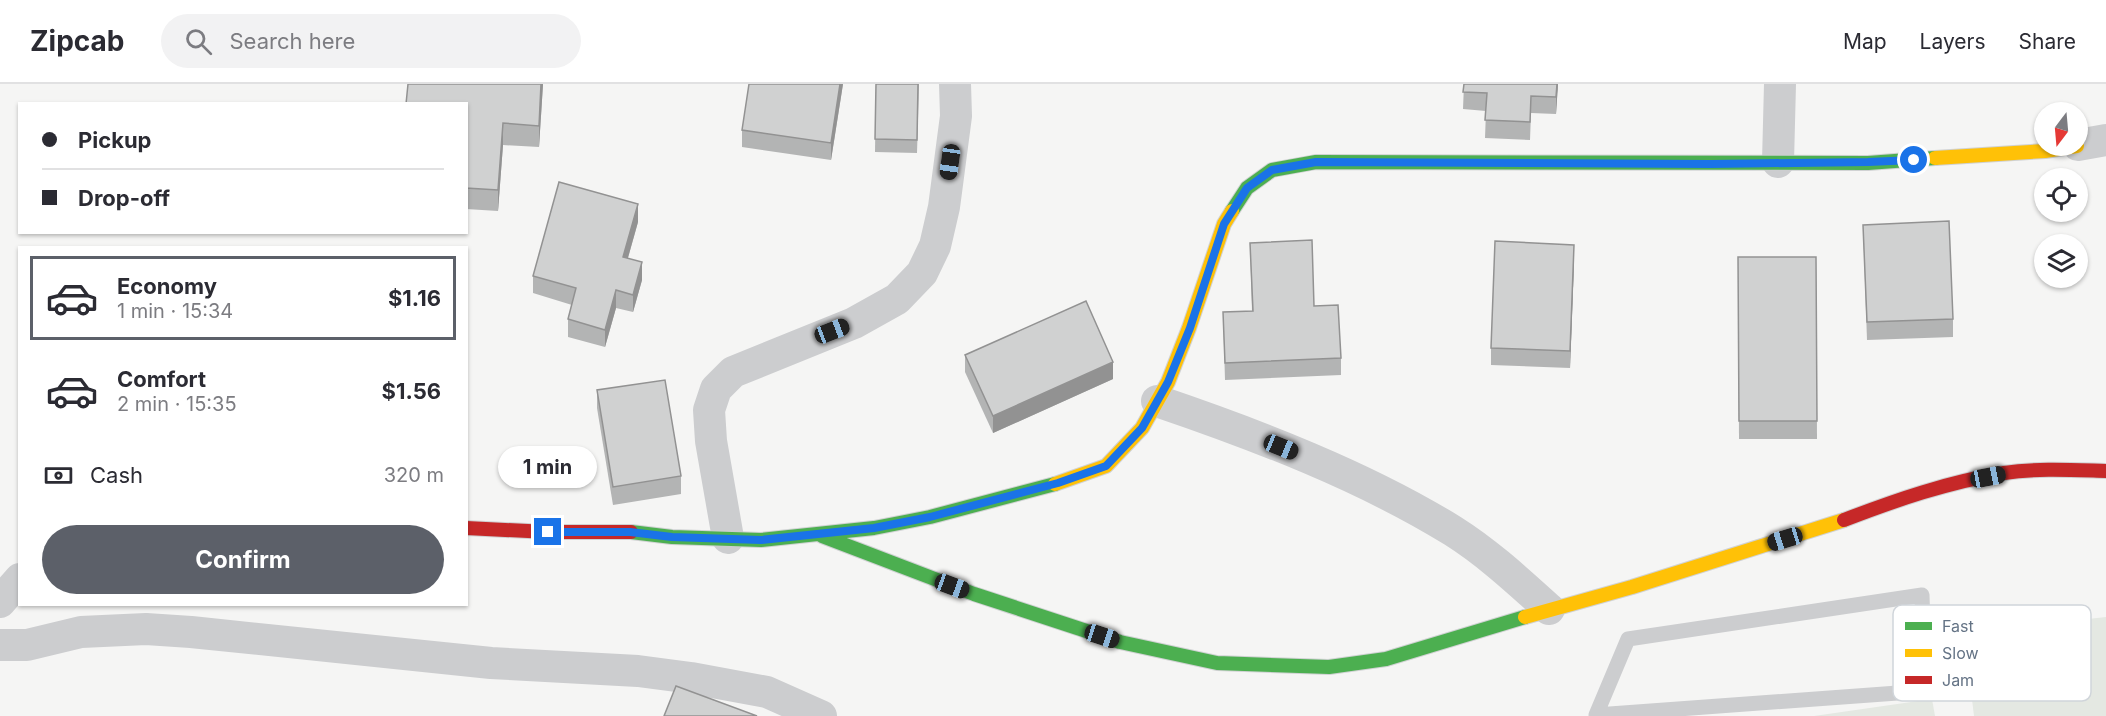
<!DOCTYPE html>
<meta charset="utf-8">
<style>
body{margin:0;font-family:Inter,sans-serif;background:#f2f2f3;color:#2b2b33;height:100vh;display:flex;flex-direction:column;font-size:22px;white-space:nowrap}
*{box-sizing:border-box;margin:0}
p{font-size:20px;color:#7c7c81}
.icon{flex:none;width:33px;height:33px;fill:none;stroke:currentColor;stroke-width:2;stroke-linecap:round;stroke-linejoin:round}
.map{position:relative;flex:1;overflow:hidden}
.panel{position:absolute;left:18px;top:162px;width:450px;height:360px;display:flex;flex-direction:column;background:#fff;border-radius:0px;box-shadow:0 2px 4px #0004}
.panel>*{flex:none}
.hud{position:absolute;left:18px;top:18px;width:450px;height:132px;border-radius:0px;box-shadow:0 2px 4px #0004;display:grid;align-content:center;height:132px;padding:0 24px;background:#fff}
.needle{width:39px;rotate:196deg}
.buttons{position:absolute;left:2034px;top:18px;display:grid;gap:12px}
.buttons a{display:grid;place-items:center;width:54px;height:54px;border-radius:50%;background:#fff;box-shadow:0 2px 4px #0004;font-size:30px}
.end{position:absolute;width:27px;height:27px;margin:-14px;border:8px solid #1a73e8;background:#fff;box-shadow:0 0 0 3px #fff}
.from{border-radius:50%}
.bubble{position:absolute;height:42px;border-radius:21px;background:#fff;box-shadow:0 2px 4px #0004;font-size:20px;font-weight:700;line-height:42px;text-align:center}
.car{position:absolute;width:18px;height:36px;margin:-18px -9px;border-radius:8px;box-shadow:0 0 4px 2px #0007;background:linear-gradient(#222 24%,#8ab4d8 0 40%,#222 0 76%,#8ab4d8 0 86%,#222 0)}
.hud b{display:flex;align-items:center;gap:21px;height:57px;font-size:22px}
.hud b+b{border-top:2px solid #e1e1e2}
.hud i{width:15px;height:15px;background:#2b2b33}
ul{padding:10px 0 0;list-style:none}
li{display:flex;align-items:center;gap:18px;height:84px;margin:0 12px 9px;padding:0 12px;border:3px solid transparent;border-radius:0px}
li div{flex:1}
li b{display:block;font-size:22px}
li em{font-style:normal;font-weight:700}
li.active{border-color:#5c6069}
li>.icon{width:54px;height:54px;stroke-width:1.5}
.pay{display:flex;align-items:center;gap:15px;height:66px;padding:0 24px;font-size:22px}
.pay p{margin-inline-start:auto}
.button{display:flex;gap:12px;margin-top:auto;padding:12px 24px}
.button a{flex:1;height:69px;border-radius:36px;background:#5c6069;color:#fff;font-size:24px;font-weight:700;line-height:69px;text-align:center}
header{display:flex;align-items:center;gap:36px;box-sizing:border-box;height:84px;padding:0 30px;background:#fff;border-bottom:2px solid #e1e1e2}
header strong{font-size:28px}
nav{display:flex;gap:33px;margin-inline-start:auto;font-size:21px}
.search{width:420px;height:54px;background:#f2f2f3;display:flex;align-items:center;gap:15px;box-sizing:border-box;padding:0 21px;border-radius:33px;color:#7c7c81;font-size:22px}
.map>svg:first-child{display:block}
.green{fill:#e4e8e2}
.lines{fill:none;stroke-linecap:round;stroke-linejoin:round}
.fast-casing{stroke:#d0d2d3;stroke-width:16}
.slow-casing{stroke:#d0d2d3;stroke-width:16}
.jam-casing{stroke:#d0d2d3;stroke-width:16}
.lane{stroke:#cccdcf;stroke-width:15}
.street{stroke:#cccdcf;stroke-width:32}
.fast{stroke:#4caf50;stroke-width:14}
.slow{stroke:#ffc107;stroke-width:14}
.jam{stroke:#c62828;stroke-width:14}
.wall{fill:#b3b4b4}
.shaded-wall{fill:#929292}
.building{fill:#d0d1d1;stroke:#929292;stroke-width:1.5}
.route{stroke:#1a73e8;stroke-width:8}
.key{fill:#fff;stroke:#d0d5da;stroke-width:1.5}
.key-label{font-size:16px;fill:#647385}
</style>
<header>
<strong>Zipcab</strong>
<div class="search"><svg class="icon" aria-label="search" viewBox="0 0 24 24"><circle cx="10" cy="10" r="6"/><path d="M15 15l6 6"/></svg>Search here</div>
<nav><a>Map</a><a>Layers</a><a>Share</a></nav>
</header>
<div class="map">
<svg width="2106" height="632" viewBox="0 0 2106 632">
<rect width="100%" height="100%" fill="#f5f5f4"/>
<!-- green -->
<g class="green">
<polygon points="2106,533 2106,632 1974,632 1964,549"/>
<polygon points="1932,615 1935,632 1814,632"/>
</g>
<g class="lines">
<defs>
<g id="fast">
<polyline points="1232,127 1247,104 1272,86 1316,78 1868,79 1935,74"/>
<polyline points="631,448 672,453 761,456 874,444 930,433 1055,400"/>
<polyline points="822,452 974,510 1120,558 1217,579 1329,583 1386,575 1525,533"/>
</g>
<g id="slow">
<polyline points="1935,74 2045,67 2077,62"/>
<polyline points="1055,400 1106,382 1142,344 1168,298 1189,244 1224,140 1232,127"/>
<polyline points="1525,533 1632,503 1844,436"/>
</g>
<g id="jam">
<path d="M 1844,436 C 1896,416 1948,398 2004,389 C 2037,384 2072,386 2106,387"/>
<polyline points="466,444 548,448 631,448"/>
</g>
</defs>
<!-- fast casing -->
<use href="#fast" class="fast-casing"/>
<!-- slow casing -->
<use href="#slow" class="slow-casing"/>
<!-- jam casing -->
<use href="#jam" class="jam-casing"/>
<!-- lane -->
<polyline class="lane" points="1596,632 1596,631 1628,555 1922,511 1925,607 1596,631"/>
<!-- street -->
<g class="street">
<polyline points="2078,61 2106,56"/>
<polyline points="1778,78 1780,0"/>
<path d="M 1157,317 C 1257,351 1364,392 1453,447 C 1488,469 1519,498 1549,525"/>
<polyline points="728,454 711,357 709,326 716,305 733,288 854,239 897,215 922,189 935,162 944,123 956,32 955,0"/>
<polyline points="0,518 20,495"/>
<polyline points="0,561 27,561 81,548 146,545 191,548 491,579 638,587 691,594 767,608 821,632"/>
</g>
<!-- fast -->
<use href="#fast" class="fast"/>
<!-- slow -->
<use href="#slow" class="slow"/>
<!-- jam -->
<use href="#jam" class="jam"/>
</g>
<!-- wall -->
<g class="wall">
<polygon points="543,0 539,63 503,61 498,127 466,125 466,20"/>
<polygon points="843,0 831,76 742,63 742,46"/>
<polygon points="876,0 919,0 917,69 875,68"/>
<polygon points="1464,0 1558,0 1556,30 1531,29 1530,56 1485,54 1486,27 1463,25"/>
<polygon points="638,138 628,174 642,196 633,228 616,224 605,263 568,253 568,235 572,221 533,209 533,192"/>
<polygon points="1863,141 1953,235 1953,253 1867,256"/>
<polygon points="1250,159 1314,222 1341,274 1341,291 1225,296 1223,228 1252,227"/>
<polygon points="1738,173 1816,173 1817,355 1739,355"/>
<polygon points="1574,178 1570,284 1491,281 1491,264"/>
<polygon points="965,271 1113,295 993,349 965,288"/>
<polygon points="597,306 681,392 681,410 613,421 597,324"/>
</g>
<!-- shaded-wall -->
<g class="shaded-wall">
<polygon points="541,0 543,0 539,63 539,42"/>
<polygon points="840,0 843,0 831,76 831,59"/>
<polygon points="1557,0 1558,0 1556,30 1556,13"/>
<polygon points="503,39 503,61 498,127 498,106"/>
<polygon points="638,120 638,138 623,191 623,173"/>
<polygon points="1574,161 1574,178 1570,284 1570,267"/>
<polygon points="642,178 642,196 633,228 633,211"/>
<polygon points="616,206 616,224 605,263 605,246"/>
<polygon points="1113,278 1113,295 993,349 993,332"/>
</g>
<!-- building -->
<g class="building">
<polygon points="408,0 541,0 539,42 503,39 498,106 466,104 466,20 406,20"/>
<polygon points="749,0 840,0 831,59 742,46"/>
<polygon points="876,0 918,0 917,56 875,55"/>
<polygon points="1464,0 1557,0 1556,13 1531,12 1530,38 1485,36 1487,9 1463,8"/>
<polygon points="559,98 638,120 623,173 642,178 633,211 616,206 605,246 568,235 576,204 533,192"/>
<polygon points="1949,137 1953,235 1867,238 1863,141"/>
<polygon points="1312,156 1314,222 1338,221 1341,274 1225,279 1223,228 1253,227 1250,159"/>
<polygon points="1495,157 1574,161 1570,267 1491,264"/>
<polygon points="1738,173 1816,173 1817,337 1739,337"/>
<polygon points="1086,217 1113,278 993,332 965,271"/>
<polygon points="665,296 681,392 613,403 597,306"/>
<polygon points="676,602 757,632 664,632"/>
</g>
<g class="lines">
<!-- route -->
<polyline class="route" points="548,448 630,448 672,453 761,456 874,444 930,433 1058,399 1106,382 1142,344 1168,298 1190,244 1224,140 1247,104 1272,86 1316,78 1711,80 1868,78 1914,76"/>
</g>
<!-- legend -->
<rect x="1893" y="521" width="198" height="96" rx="9" class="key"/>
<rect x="1905" y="538" width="27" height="8" fill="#4caf50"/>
<rect x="1905" y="565" width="27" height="8" fill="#ffc107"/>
<rect x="1905" y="592" width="27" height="8" fill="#c62828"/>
<g class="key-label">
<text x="1942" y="548">Fast</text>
<text x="1942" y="575">Slow</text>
<text x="1942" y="602">Jam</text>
</g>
</svg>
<div class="buttons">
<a><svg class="needle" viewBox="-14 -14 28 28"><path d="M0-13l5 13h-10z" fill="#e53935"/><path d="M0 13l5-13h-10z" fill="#7c7c81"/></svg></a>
<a><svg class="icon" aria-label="locate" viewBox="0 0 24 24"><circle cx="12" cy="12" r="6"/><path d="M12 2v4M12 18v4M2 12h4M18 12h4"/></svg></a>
<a><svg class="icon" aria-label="layers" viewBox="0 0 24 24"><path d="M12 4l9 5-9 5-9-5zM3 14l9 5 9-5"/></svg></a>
</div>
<i class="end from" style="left:1914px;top:76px"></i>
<i class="end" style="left:548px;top:448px"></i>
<div class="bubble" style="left:498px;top:362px;width:99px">1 min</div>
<i class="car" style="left:950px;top:78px;rotate:188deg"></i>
<i class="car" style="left:832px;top:247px;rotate:69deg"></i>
<i class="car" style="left:1281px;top:363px;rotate:112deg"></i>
<i class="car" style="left:1988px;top:393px;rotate:79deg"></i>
<i class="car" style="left:1785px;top:455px;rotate:253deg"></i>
<i class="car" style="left:952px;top:502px;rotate:110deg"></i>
<i class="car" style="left:1102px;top:552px;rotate:108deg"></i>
<div class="hud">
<b><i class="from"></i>Pickup</b>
<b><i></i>Drop-off</b>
</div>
<section class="panel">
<ul>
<li class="active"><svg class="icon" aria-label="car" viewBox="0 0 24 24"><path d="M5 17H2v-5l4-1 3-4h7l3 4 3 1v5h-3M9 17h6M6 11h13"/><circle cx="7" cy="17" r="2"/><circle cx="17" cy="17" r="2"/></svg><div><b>Economy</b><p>1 min · 15:34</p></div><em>$1.16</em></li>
<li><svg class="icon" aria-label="car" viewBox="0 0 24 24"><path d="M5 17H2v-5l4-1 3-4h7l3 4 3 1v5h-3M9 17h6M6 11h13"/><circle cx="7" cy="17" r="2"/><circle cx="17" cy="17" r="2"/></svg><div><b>Comfort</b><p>2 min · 15:35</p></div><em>$1.56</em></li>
</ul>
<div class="pay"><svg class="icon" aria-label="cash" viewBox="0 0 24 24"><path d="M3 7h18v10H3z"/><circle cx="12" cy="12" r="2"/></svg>Cash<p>320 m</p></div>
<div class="button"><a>Confirm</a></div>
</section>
</div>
